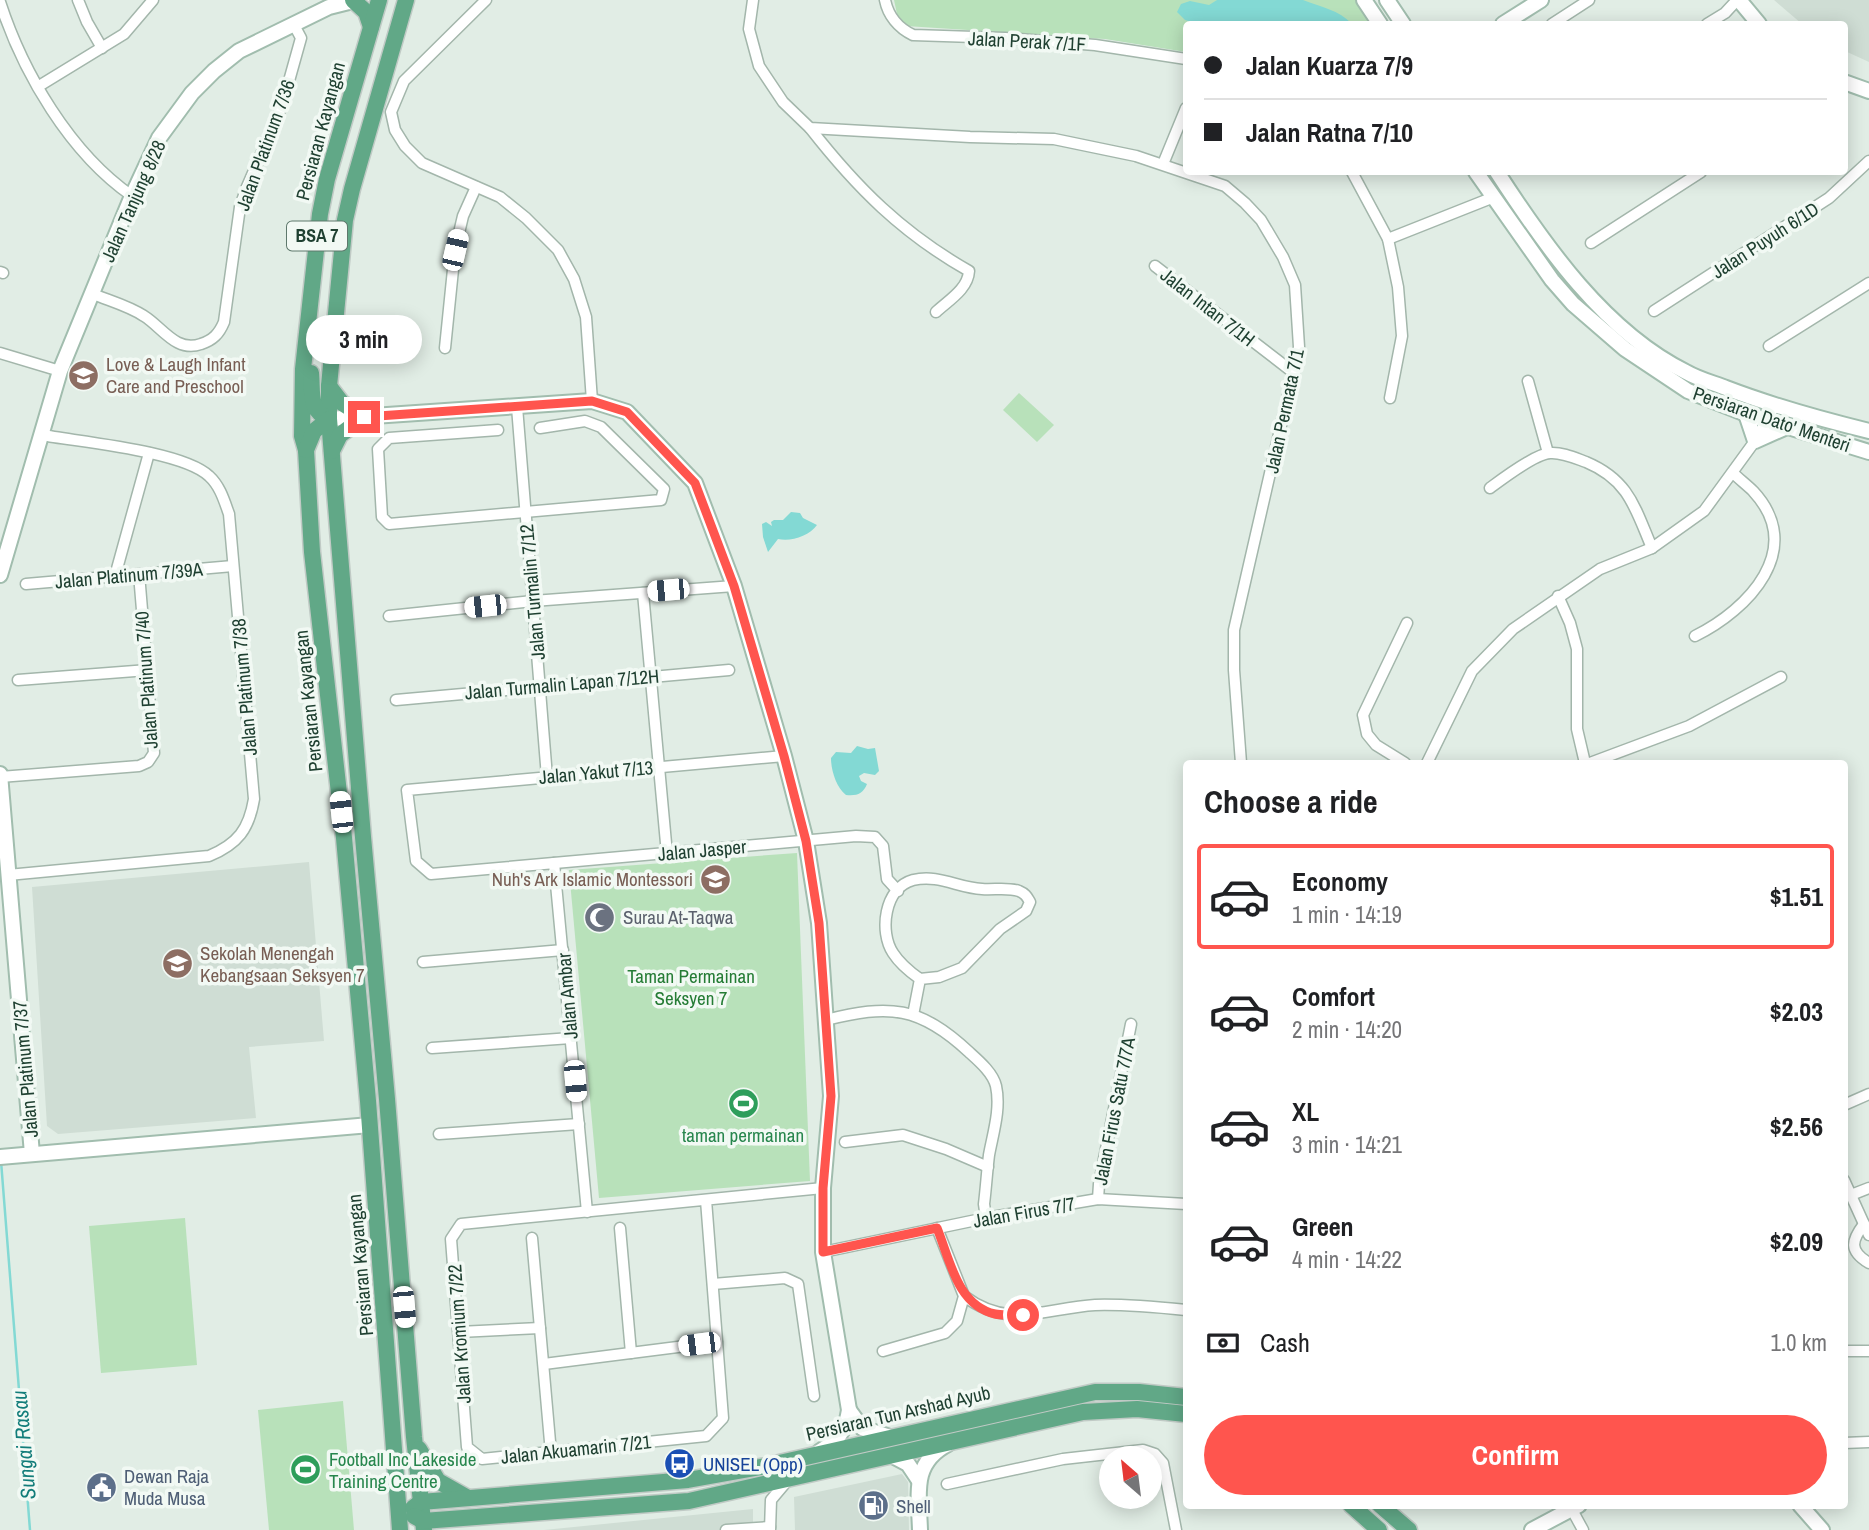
<!DOCTYPE html>
<meta charset="utf-8">
<style>
body{margin:0;font-family:"Archivo Narrow",sans-serif;background:#f6f6f6;color:#202124;height:100vh;display:flex;flex-direction:column;font-size:26px;white-space:nowrap}
*{box-sizing:border-box;margin:0}
p{font-size:23px;color:#757577}
.icon{flex:none;width:38px;height:38px;fill:none;stroke:currentColor;stroke-width:2;stroke-linecap:round;stroke-linejoin:round}
.map{position:relative;flex:1;overflow:hidden}
.details{position:absolute;left:1183px;top:760px;width:665px;height:749px;display:flex;flex-direction:column;background:#fff;border-radius:7px;box-shadow:0 4px 18px #0003}
.details>*{flex:none}
.top-card{position:absolute;left:1183px;top:21px;width:665px;height:154px;border-radius:7px;box-shadow:0 4px 18px #0003;display:grid;align-content:center;height:154px;padding:0 21px;background:#fff}
.needle{width:46px;rotate:332deg}
.fabs{position:absolute;left:1099px;top:1446px;display:grid;gap:14px}
.fabs a{display:grid;place-items:center;width:63px;height:63px;border-radius:50%;background:#fff;box-shadow:0 4px 18px #0003;font-size:35px}
.end{position:absolute;width:32px;height:32px;margin:-16px;border:9px solid #ff554e;background:#fff;box-shadow:0 0 0 4px #fff}
.from{border-radius:50%}
.bubble{position:absolute;height:49px;border-radius:24px;background:#fff;box-shadow:0 4px 18px #0003;font-size:23px;font-weight:800;line-height:49px;text-align:center}
.car{position:absolute;width:21px;height:42px;margin:-21px -10px;border-radius:9px;box-shadow:0 0 5px 2px #0007;background:linear-gradient(#fff 24%,#345 0 40%,#fff 0 76%,#345 0 86%,#fff 0)}
.top-card b{display:flex;align-items:center;gap:24px;height:66px;font-size:26px}
.top-card b+b{border-top:2px solid #e0e0e0}
.top-card i{width:18px;height:18px;background:#202124}
ul{padding:0;list-style:none}
li{display:flex;align-items:center;gap:21px;height:105px;margin:0 14px 10px;padding:0 7px;border:4px solid transparent;border-radius:7px}
li div{flex:1}
li b{display:block;font-size:26px}
li em{font-style:normal;font-weight:800}
li.active{border-color:#ff554e}
li>.icon{width:63px;height:63px;stroke-width:1.5}
h2{padding:0 21px;font-size:32px;line-height:84px}
.pay{display:flex;align-items:center;gap:18px;height:77px;padding:0 21px;font-size:26px}
.pay p{margin-inline-start:auto}
.cta{display:flex;gap:14px;margin-top:auto;padding:14px 21px}
.cta a{flex:1;height:80px;border-radius:42px;background:#ff554e;color:#fff;font-size:28px;font-weight:800;line-height:80px;text-align:center}
.map>svg:first-child{display:block}
.built{fill:#cfddd4}
.green{fill:#b8e1ba}
.water{fill:#83d9d4}
.lines{fill:none;stroke-linecap:round;stroke-linejoin:round}
.stream{stroke:#83d9d4;stroke-width:2.5}
.street-casing{stroke:#a3b6ab;stroke-width:13}
.secondary-casing{stroke:#a1bdae;stroke-width:18}
.primary-casing{stroke:#c0cac5;stroke-width:19}
.street{stroke:#fff;stroke-width:10}
.secondary{stroke:#fff;stroke-width:14}
.primary{stroke:#61a887;stroke-width:16}
.route{stroke:#ff554e;stroke-width:9}
.labels{text-anchor:middle;stroke-width:7;stroke-linejoin:round;paint-order:stroke}
.shield{fill:#f2f9f4;stroke:#5e786c;stroke-width:2}
.shield-label{font-size:18px;font-weight:bold;fill:#1f4031}
.street-label{font-size:19px;fill:#1f4031;stroke:#f2f9f4}
.education-label{font-size:19px;fill:#785e54;stroke:#f2f9f4;text-anchor:start}
.worship-label{font-size:19px;fill:#5b616d;stroke:#f2f9f4;text-anchor:start}
.park-label{font-size:19px;fill:#257c35;stroke:#f2f9f4}
.leisure-label{font-size:19px;fill:#27864d;stroke:#f2f9f4}
.transit-label{font-size:19px;fill:#164399;stroke:#f2f9f4;text-anchor:start}
.service-label{font-size:19px;fill:#4e5e75;stroke:#f2f9f4;text-anchor:start}
.water-label{font-size:21px;font-style:italic;fill:#137d7a;stroke:#f2f9f4}
</style>
<div class="map">
<svg width="1869" height="1530" viewBox="0 0 1869 1530">
<rect width="100%" height="100%" fill="#e1ede5"/>
<!-- built -->
<g class="built">
<polygon points="1774,0 1869,0 1869,62 1845,51 1844,24 1802,24"/>
<polygon points="309,862 324,1041 249,1047 256,1118 58,1134 47,1126 32,887"/>
<polygon points="902,1474 908,1482 909,1530 795,1530 794,1497"/>
<polygon points="753,1509 753,1530 544,1530"/>
</g>
<!-- green -->
<g class="green">
<polygon points="894,0 1363,0 1379,24 1186,24 1186,52 1105,39 906,26 897,14"/>
<polygon points="1019,393 1054,425 1037,442 1003,410"/>
<polygon points="797,853 810,1181 599,1198 569,870"/>
<polygon points="185,1218 197,1365 101,1373 89,1226"/>
<polygon points="343,1401 354,1530 269,1530 258,1410"/>
</g>
<!-- water -->
<g class="water">
<path d="M 1217,0 L 1303,0 C 1321,7 1339,10 1352,24 L 1198,24 L 1185,20 L 1177,12 L 1181,4 L 1190,1 L 1209,5 Z"/>
<path d="M 791,512 L 800,513 L 803,518 L 817,525 C 809,536 791,542 778,539 L 768,552 L 763,537 L 762,524 L 766,522 L 772,526 L 771,522 L 774,520 L 783,520 Z"/>
<path d="M 857,746 L 868,749 L 875,748 L 879,771 L 875,775 L 864,773 L 859,776 L 861,781 L 867,784 C 863,794 857,796 846,795 C 836,787 831,770 831,758 L 836,752 L 851,753 Z"/>
</g>
<g class="lines">
<!-- stream -->
<polyline class="stream" points="1,1161 30,1530"/>
<defs>
<g id="street">
<polyline points="78,0 87,22 102,48"/>
<polyline points="486,0 404,81 391,112 395,130 405,146 422,163 500,197 526,218 558,250 574,279 586,317 592,401"/>
<polyline points="753,0 749,29 759,66 783,102 810,128 970,137 1054,139 1136,156 1225,186 1245,203 1261,220 1283,257 1295,285 1299,347 1234,630 1234,670 1241,763"/>
<path d="M 885,0 C 888,15 898,28 913,35 L 1005,38 L 1095,45 L 1186,59"/>
<path d="M 0,2 C 23,73 70,153 132,196"/>
<polyline points="1552,24 1589,0"/>
<polyline points="1707,24 1725,13 1737,0"/>
<polyline points="39,86 124,34 153,0"/>
<path d="M 810,128 C 857,188 902,233 969,271 C 968,289 949,300 936,312"/>
<polyline points="1163,164 1186,108"/>
<polyline points="1352,172 1388,239 1398,287 1402,336 1390,398"/>
<polyline points="1388,239 1494,197"/>
<polyline points="1591,243 1701,172"/>
<polyline points="1155,266 1294,373"/>
<polyline points="0,272 3,273"/>
<path d="M 93,294 C 110,301 129,306 144,316 C 162,327 176,353 201,344 C 213,340 219,334 224,322 L 240,207 L 246,189 L 282,106 L 301,38 L 293,23"/>
<polyline points="1654,311 1829,198 1869,161"/>
<polyline points="1769,346 1869,283"/>
<polyline points="445,348 455,250 463,216 476,187"/>
<polyline points="0,353 60,371"/>
<polyline points="1528,381 1548,453"/>
<polyline points="517,407 547,777"/>
<polyline points="498,430 389,438 378,449 382,517 389,524 661,500 664,489 601,427 585,421 540,428"/>
<path d="M 1490,488 C 1502,479 1535,454 1550,453 C 1562,452 1575,458 1586,462 C 1629,480 1635,508 1652,548"/>
<polyline points="115,576 149,453"/>
<polyline points="26,584 233,566"/>
<polyline points="643,593 667,854"/>
<polyline points="1558,596 1570,623 1577,649 1577,729 1585,763"/>
<polyline points="389,616 533,601 734,586"/>
<path d="M 1695,636 C 1748,610 1807,549 1753,491 C 1747,485 1739,479 1733,473"/>
<polyline points="18,680 148,670"/>
<polyline points="396,700 729,670"/>
<polyline points="784,756 407,790 416,861 431,874 856,836 875,837 883,846 887,879 898,891"/>
<polyline points="1405,763 1376,745 1367,734 1363,715 1407,623"/>
<polyline points="1427,763 1472,671 1513,629 1600,569 1652,548 1704,511 1755,441 1774,407"/>
<polyline points="1590,763 1689,726 1781,677"/>
<polyline points="0,777 139,766 148,762 154,753 139,574"/>
<polyline points="554,863 587,1212"/>
<path d="M 8,875 L 209,856 C 238,844 249,829 254,799 L 229,514 C 224,500 220,486 209,476 C 183,451 80,442 42,435"/>
<polyline points="423,962 563,950"/>
<path d="M 913,1015 L 920,979 L 939,977 L 962,968 L 1000,929 L 1026,911 L 1030,902 C 1027,897 1026,894 1019,891 C 1008,887 994,890 982,889 C 958,888 939,874 913,880 C 884,888 879,932 893,953 C 900,964 910,972 920,979"/>
<path d="M 826,1020 C 889,1004 920,1006 969,1052 C 979,1061 993,1073 996,1086 C 1001,1109 993,1133 989,1155 C 987,1171 986,1188 984,1204 L 986,1218"/>
<polyline points="432,1048 571,1038"/>
<polyline points="1844,1105 1869,1094"/>
<polyline points="439,1134 579,1124"/>
<polyline points="845,1142 903,1135 946,1149 988,1167"/>
<polyline points="1844,1180 1869,1235"/>
<polyline points="1851,1195 1869,1188"/>
<polyline points="1098,1199 1099,1184 1131,1024"/>
<polyline points="706,1200 723,1418 706,1436 482,1459 467,1447 451,1239 461,1224 823,1188"/>
<path d="M 1864,1224 C 1851,1241 1849,1251 1869,1263"/>
<polyline points="620,1228 631,1353"/>
<polyline points="532,1238 551,1453"/>
<polyline points="823,1252 986,1218 1098,1199 1186,1204"/>
<polyline points="713,1284 785,1278 798,1284 814,1396"/>
<path d="M 964,1296 C 1009,1330 1045,1308 1095,1305 C 1126,1304 1156,1307 1186,1310"/>
<polyline points="459,1332 540,1328"/>
<polyline points="883,1351 945,1333 957,1321 964,1296 937,1228"/>
<polyline points="1844,1351 1869,1351"/>
<polyline points="544,1364 717,1342"/>
<polyline points="1844,1443 1869,1442"/>
<polyline points="947,1484 1063,1459 1143,1450 1155,1454 1163,1463 1176,1530"/>
<polyline points="1571,1508 1583,1530"/>
<polyline points="726,1530 770,1527"/>
<polyline points="770,1530 771,1500 787,1481"/>
</g>
<g id="secondary">
<polyline points="1364,0 1380,24"/>
<polyline points="1387,0 1403,24"/>
<polyline points="1739,0 1759,24"/>
<polyline points="1503,24 1541,0"/>
<polyline points="1844,82 1869,91"/>
<polyline points="1476,172 1552,280 1573,304 1625,349 1688,391 1746,414 1869,452"/>
<path d="M 1497,172 C 1545,246 1605,332 1686,372 C 1698,379 1713,383 1726,388 C 1773,406 1820,419 1869,431"/>
<polyline points="1746,414 1755,441 1789,426"/>
<path d="M 329,419 L 592,401 L 627,412 L 695,483 L 734,586 L 784,756 L 806,841 L 819,923 L 831,1096 L 823,1188 L 823,1252 L 849,1410 C 846,1431 837,1441 819,1452"/>
<polyline points="0,575 60,371 132,196 159,138 192,93 214,71 239,51 329,7 357,0"/>
<polyline points="0,774 32,1154"/>
<polyline points="0,1157 370,1125"/>
<polyline points="849,1410 862,1428 890,1437"/>
<polyline points="891,1455 908,1464 918,1479"/>
<polyline points="1800,1505 1822,1530"/>
<path d="M 920,1530 C 919,1495 911,1463 948,1444"/>
<polyline points="1532,1530 1579,1505"/>
</g>
<g id="primary">
<polyline points="353,0 366,12 371,27"/>
<polyline points="379,0 327,179 320,214 303,369 302,436 306,450 312,552 344,838 368,1101 400,1530"/>
<polyline points="406,0 352,189 345,220 329,386 329,419 363,837 387,1099 414,1437 424,1530"/>
<path d="M 311,373 C 313,393 308,410 329,419"/>
<polyline points="329,386 342,403 364,417 340,435 332,451"/>
<polyline points="306,450 314,431 329,419"/>
<polyline points="419,1449 438,1481 468,1498"/>
<polyline points="1351,1505 1379,1530"/>
<polyline points="1380,1505 1409,1530"/>
<polyline points="413,1508 421,1502 688,1480 766,1466 1095,1392 1139,1392 1186,1397"/>
<polyline points="414,1516 423,1521 689,1501 1083,1412 1137,1409 1186,1414"/>
</g>
</defs>
<!-- street casing -->
<use href="#street" class="street-casing"/>
<!-- secondary casing -->
<use href="#secondary" class="secondary-casing"/>
<!-- primary casing -->
<use href="#primary" class="primary-casing"/>
<!-- street -->
<use href="#street" class="street"/>
<!-- secondary -->
<use href="#secondary" class="secondary"/>
<!-- primary -->
<use href="#primary" class="primary"/>
</g>
<g class="lines">
<!-- route -->
<path class="route" d="M 364,417 L 592,401 L 627,412 L 695,483 L 734,586 L 784,756 L 806,841 L 819,923 L 831,1096 L 823,1188 L 823,1252 L 937,1228 C 950,1260 957,1305 995,1314 C 1004,1316 1014,1314 1023,1315"/>
</g>
<!-- icons -->
<defs>
<symbol id="school-disc" viewBox="-11 -11 22 22"><circle r="9.5" fill="#8d6e63" stroke="#f2f9f4"/><path d="M0-5L7-2L0 1L-7-2ZM-4 1L0 2.5L4 1V4Q0 6-4 4Z" fill="#fff"/></symbol>
<symbol id="mosque-disc" viewBox="-11 -11 22 22"><circle r="9.5" fill="#6b7280" stroke="#f2f9f4"/><path d="M3.5-4.9A6 6 0 1 0 3.5 4.9A5 5 0 1 1 3.5-4.9Z" fill="#fff"/></symbol>
<symbol id="stadium-disc" viewBox="-11 -11 22 22"><circle r="9.5" fill="#2e9e5b" stroke="#f2f9f4"/><path d="M0-5a6.5 5 0 1 0 0 10a6.5 5 0 1 0 0-10ZM-3.5-1.8h7v3.6h-7Z" fill="#fff"/></symbol>
<symbol id="bus-disc" viewBox="-11 -11 22 22"><circle r="9.5" fill="#1a4fb4" stroke="#f2f9f4"/><path d="M-5-6H5V4H4V6H2V4H-2V6H-4V4H-5ZM-3.5-4V0h7V-4ZM-3.5 1.2v1.5H-2V1.2ZM2 1.2v1.5H3.5V1.2Z" fill="#fff"/></symbol>
<symbol id="civic-disc" viewBox="-11 -11 22 22"><circle r="9.5" fill="#5c6f8a" stroke="#f2f9f4"/><path d="M-.6-6.5H3V-4.5H.6V-3L4-1V1h2V6H-6V1h2V-1L-.6-3ZM-1.2 2.5V6h2.4V2.5Z" fill="#fff"/></symbol>
<symbol id="fuel-disc" viewBox="-11 -11 22 22"><circle r="9.5" fill="#5c6f8a" stroke="#f2f9f4"/><path d="M-5.5-6h7V0h2V4h1.3V-2.5L3-4.5l.8-.8L6-3V5H2.5V1h-1V6h-7ZM-4.2-4.7v3.2H.2V-4.7Z" fill="#fff"/></symbol>
</defs>
<g fill-rule="evenodd">
<use href="#school-disc" x="66" y="358" width="35" height="35"/>
<use href="#school-disc" x="698" y="862" width="35" height="35"/>
<use href="#mosque-disc" x="582" y="900" width="35" height="35"/>
<use href="#school-disc" x="160" y="946" width="35" height="35"/>
<use href="#stadium-disc" x="726" y="1086" width="35" height="35"/>
<use href="#bus-disc" x="662" y="1446" width="35" height="35"/>
<use href="#stadium-disc" x="288" y="1452" width="35" height="35"/>
<use href="#civic-disc" x="84" y="1470" width="35" height="35"/>
<use href="#fuel-disc" x="856" y="1488" width="35" height="35"/>
</g>
<g class="labels">
<!-- shield labels -->
<rect class="shield" x="287" y="221.5" width="60" height="29" rx="5"/>
<g class="shield-label">
<text x="317" y="242">BSA 7</text>
</g>
<!-- street labels -->
<g class="street-label">
<text transform="translate(1027 41) rotate(3)" y="7">Jalan Perak 7/1F</text>
<text transform="translate(320 131) rotate(-75)" y="7">Persiaran Kayangan</text>
<text transform="translate(265 145) rotate(-70)" y="7">Jalan Platinum 7/36</text>
<text transform="translate(133 201) rotate(-66)" y="7">Jalan Tanjung 8/28</text>
<text transform="translate(1765 240) rotate(-33)" y="7">Jalan Puyuh 6/1D</text>
<text transform="translate(1208 307) rotate(38)" y="7">Jalan Intan 7/1H</text>
<text transform="translate(1284 411) rotate(-78)" y="7">Jalan Permata 7/1</text>
<text transform="translate(1772 419) rotate(19)" y="7">Persiaran Dato' Menteri</text>
<text transform="translate(129 575) rotate(-5)" y="7">Jalan Platinum 7/39A</text>
<text transform="translate(532 592) rotate(-95)" y="7">Jalan Turmalin 7/12</text>
<text transform="translate(146 680) rotate(-94)" y="7">Jalan Platinum 7/40</text>
<text transform="translate(562 684) rotate(-5)" y="7">Jalan Turmalin Lapan 7/12H</text>
<text transform="translate(244 687) rotate(-95)" y="7">Jalan Platinum 7/38</text>
<text transform="translate(308 701) rotate(-96)" y="7">Persiaran Kayangan</text>
<text transform="translate(596 772) rotate(-5)" y="7">Jalan Yakut 7/13</text>
<text transform="translate(702 850) rotate(-5)" y="7">Jalan Jasper</text>
<text transform="translate(567 996) rotate(-95)" y="7">Jalan Ambar</text>
<text transform="translate(25 1069) rotate(-95)" y="7">Jalan Platinum 7/37</text>
<text transform="translate(1114 1111) rotate(-79)" y="7">Jalan Firus Satu 7/7A</text>
<text transform="translate(1024 1212) rotate(-10)" y="7">Jalan Firus 7/7</text>
<text transform="translate(360 1265) rotate(-95)" y="7">Persiaran Kayangan</text>
<text transform="translate(459 1334) rotate(-94)" y="7">Jalan Kromium 7/22</text>
<text transform="translate(898 1413) rotate(-13)" y="7">Persiaran Tun Arshad Ayub</text>
<text transform="translate(576 1449) rotate(-6)" y="7">Jalan Akuamarin 7/21</text>
</g>
<!-- education labels -->
<g class="education-label">
<text x="106" y="371">Love &amp; Laugh Infant<tspan x="106" dy="22">Care and Preschool</tspan></text>
<text x="693" y="886" text-anchor="end">Nuh's Ark Islamic Montessori</text>
<text x="200" y="960">Sekolah Menengah<tspan x="200" dy="22">Kebangsaan Seksyen 7</tspan></text>
</g>
<!-- worship labels -->
<g class="worship-label">
<text x="623" y="924">Surau At-Taqwa</text>
</g>
<!-- park labels -->
<g class="park-label">
<text x="691" y="983">Taman Permainan<tspan x="691" dy="22">Seksyen 7</tspan></text>
</g>
<!-- leisure labels -->
<g class="leisure-label">
<text x="743" y="1142">taman permainan</text>
<text x="329" y="1466" text-anchor="start">Football Inc Lakeside<tspan x="329" dy="22">Training Centre</tspan></text>
</g>
<!-- transit labels -->
<g class="transit-label">
<text x="703" y="1471">UNISEL (Opp)</text>
</g>
<!-- service labels -->
<g class="service-label">
<text x="124" y="1483">Dewan Raja<tspan x="124" dy="22">Muda Musa</tspan></text>
<text x="896" y="1513">Shell</text>
</g>
<!-- water labels -->
<g class="water-label">
<text transform="translate(24 1445) rotate(-95)" y="7">Sungai Rasau</text>
</g>
</g>
</svg>
<div class="fabs">
<a><svg class="needle" viewBox="-14 -14 28 28"><path d="M0-13l5 13h-10z" fill="#e53935"/><path d="M0 13l5-13h-10z" fill="#757577"/></svg></a>
</div>
<i class="end from" style="left:1023px;top:1315px"></i>
<i class="end" style="left:364px;top:417px"></i>
<div class="bubble" style="left:306px;top:315px;width:116px">3 min</div>
<i class="car" style="left:455px;top:250px;rotate:13deg"></i>
<i class="car" style="left:668px;top:590px;rotate:265deg"></i>
<i class="car" style="left:485px;top:606px;rotate:264deg"></i>
<i class="car" style="left:341px;top:812px;rotate:354deg"></i>
<i class="car" style="left:575px;top:1081px;rotate:175deg"></i>
<i class="car" style="left:404px;top:1307px;rotate:175deg"></i>
<i class="car" style="left:699px;top:1344px;rotate:263deg"></i>
<div class="top-card">
<b><i class="from"></i>Jalan Kuarza 7/9</b>
<b><i></i>Jalan Ratna 7/10</b>
</div>
<section class="details">
<h2>Choose a ride</h2>
<ul>
<li class="active"><svg class="icon" aria-label="car" viewBox="0 0 24 24"><path d="M5 17H2v-5l4-1 3-4h7l3 4 3 1v5h-3M9 17h6M6 11h13"/><circle cx="7" cy="17" r="2"/><circle cx="17" cy="17" r="2"/></svg><div><b>Economy</b><p>1 min · 14:19</p></div><em>$1.51</em></li>
<li><svg class="icon" aria-label="car" viewBox="0 0 24 24"><path d="M5 17H2v-5l4-1 3-4h7l3 4 3 1v5h-3M9 17h6M6 11h13"/><circle cx="7" cy="17" r="2"/><circle cx="17" cy="17" r="2"/></svg><div><b>Comfort</b><p>2 min · 14:20</p></div><em>$2.03</em></li>
<li><svg class="icon" aria-label="car" viewBox="0 0 24 24"><path d="M5 17H2v-5l4-1 3-4h7l3 4 3 1v5h-3M9 17h6M6 11h13"/><circle cx="7" cy="17" r="2"/><circle cx="17" cy="17" r="2"/></svg><div><b>XL</b><p>3 min · 14:21</p></div><em>$2.56</em></li>
<li><svg class="icon" aria-label="car" viewBox="0 0 24 24"><path d="M5 17H2v-5l4-1 3-4h7l3 4 3 1v5h-3M9 17h6M6 11h13"/><circle cx="7" cy="17" r="2"/><circle cx="17" cy="17" r="2"/></svg><div><b>Green</b><p>4 min · 14:22</p></div><em>$2.09</em></li>
</ul>
<div class="pay"><svg class="icon" aria-label="cash" viewBox="0 0 24 24"><path d="M3 7h18v10H3z"/><circle cx="12" cy="12" r="2"/></svg>Cash<p>1.0 km</p></div>
<div class="cta"><a>Confirm</a></div>
</section>
</div>
